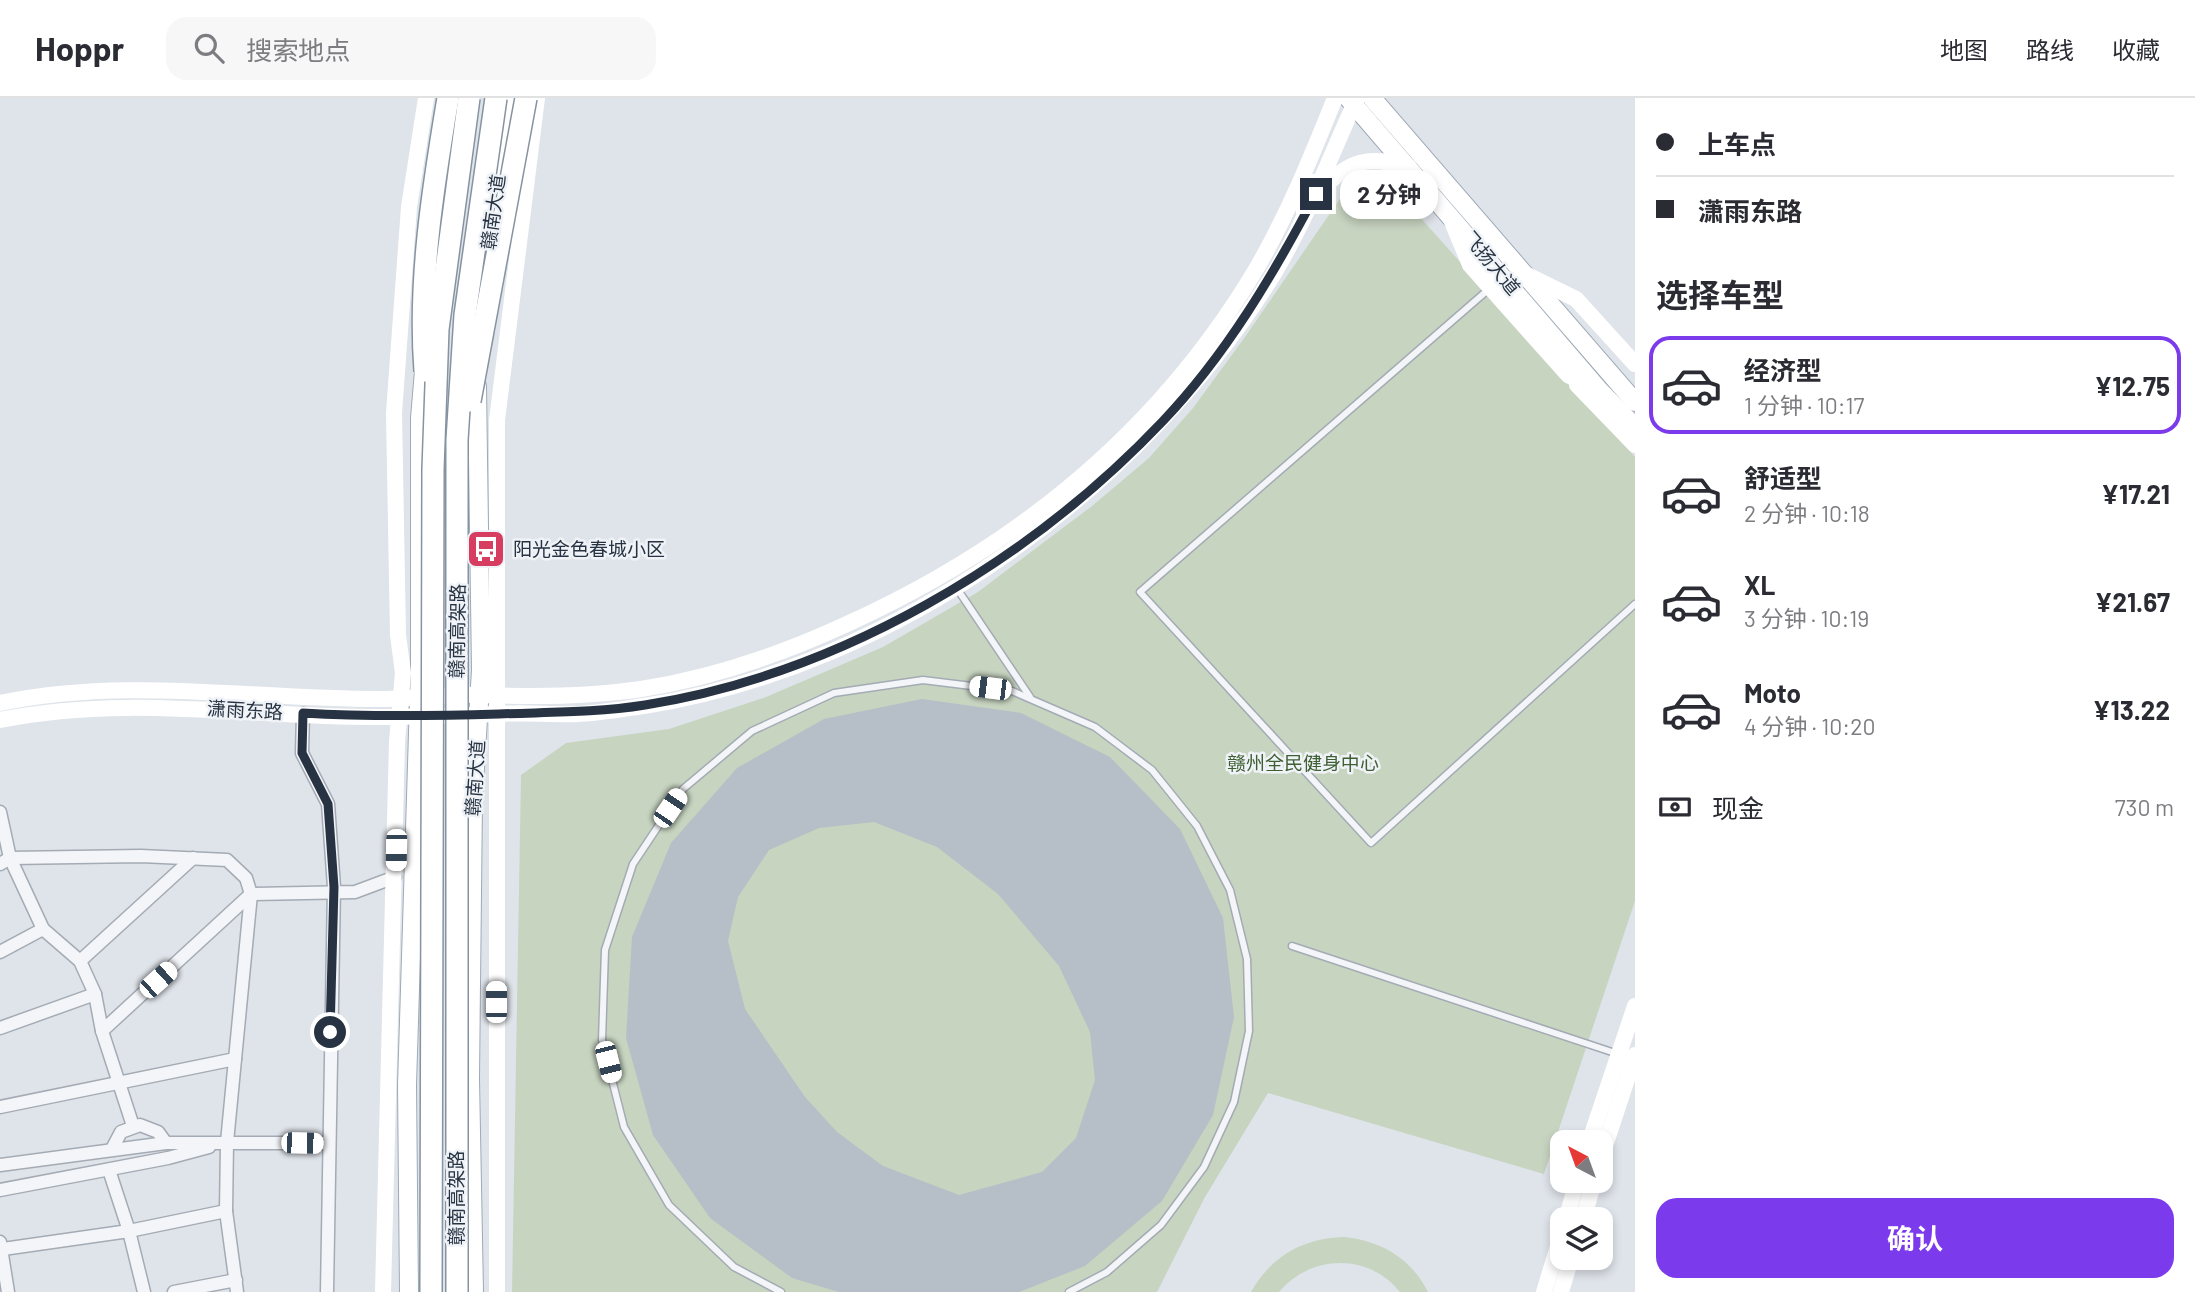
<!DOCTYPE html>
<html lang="zh">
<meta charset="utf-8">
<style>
body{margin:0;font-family:Barlow,"Noto Sans SC",sans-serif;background:#f7f7f7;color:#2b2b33;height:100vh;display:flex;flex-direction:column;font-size:26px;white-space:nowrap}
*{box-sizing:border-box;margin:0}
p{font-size:23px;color:#7c7c81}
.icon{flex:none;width:38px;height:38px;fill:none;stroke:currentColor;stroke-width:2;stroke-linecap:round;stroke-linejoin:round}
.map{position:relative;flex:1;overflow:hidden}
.drawer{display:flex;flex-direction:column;background:#fff;width:560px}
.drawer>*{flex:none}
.top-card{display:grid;align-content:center;height:154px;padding:0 21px;background:#fff}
.needle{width:46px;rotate:319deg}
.buttons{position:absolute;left:1550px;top:1032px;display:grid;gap:14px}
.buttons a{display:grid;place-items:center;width:63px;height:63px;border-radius:14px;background:#fff;box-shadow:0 4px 10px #0003;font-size:35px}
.end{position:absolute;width:32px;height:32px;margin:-16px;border:9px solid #273342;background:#fff;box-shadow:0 0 0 4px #fff}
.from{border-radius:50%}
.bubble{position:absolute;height:49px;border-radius:21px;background:#fff;box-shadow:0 4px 10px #0003;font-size:23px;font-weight:700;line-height:49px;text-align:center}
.car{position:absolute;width:21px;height:42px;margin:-21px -10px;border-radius:9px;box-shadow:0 0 5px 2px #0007;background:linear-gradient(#fff 24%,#345 0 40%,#fff 0 76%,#345 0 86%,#fff 0)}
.top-card b{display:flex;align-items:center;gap:24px;height:66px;font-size:26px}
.top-card b+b{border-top:2px solid #e1e1e2}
.top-card i{width:18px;height:18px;background:#2b2b33}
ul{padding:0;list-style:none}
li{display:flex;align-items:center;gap:21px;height:98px;margin:0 14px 10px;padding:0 7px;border:4px solid transparent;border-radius:21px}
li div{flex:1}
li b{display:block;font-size:26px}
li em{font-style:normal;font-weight:700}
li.on{border-color:#7c3aed}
li>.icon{width:63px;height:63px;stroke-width:1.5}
h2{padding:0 21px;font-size:32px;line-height:84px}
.pay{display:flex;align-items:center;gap:18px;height:77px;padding:0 21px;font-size:26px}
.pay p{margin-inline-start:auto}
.primary-button{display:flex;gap:14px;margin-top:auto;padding:14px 21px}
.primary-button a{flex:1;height:80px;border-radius:21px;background:#7c3aed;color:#fff;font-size:28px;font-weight:700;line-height:80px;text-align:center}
header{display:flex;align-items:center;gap:42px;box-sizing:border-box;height:98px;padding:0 35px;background:#fff;border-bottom:2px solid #e1e1e2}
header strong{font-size:33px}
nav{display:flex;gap:38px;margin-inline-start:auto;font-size:24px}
.search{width:490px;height:63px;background:#f7f7f7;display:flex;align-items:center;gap:18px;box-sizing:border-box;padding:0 24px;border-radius:21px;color:#7c7c81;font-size:26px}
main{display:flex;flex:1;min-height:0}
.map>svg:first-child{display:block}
.green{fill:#c7d4c0}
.building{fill:#b6bec7;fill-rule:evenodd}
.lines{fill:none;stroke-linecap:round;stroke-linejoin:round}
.lane-casing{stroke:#a4abb4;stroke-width:9}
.street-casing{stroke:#a4abb4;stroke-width:15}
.primary-casing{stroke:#9eaab6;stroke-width:20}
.lane{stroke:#f3f5f8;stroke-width:6}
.street{stroke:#f3f5f8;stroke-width:12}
.secondary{stroke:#fff;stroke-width:16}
.primary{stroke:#fff;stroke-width:18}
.highway-bridge-casing{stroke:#8693a1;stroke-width:24;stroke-linecap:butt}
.highway-bridge{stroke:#fff;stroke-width:21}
.route{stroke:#273342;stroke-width:9}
.labels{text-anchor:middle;stroke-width:5;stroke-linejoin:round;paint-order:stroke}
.street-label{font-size:19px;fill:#273342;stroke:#eff3f7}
.poi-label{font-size:19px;fill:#273342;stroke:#eff3f7;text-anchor:start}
.park-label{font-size:19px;fill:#3f5f33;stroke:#eff3f7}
</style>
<header>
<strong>Hoppr</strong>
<div class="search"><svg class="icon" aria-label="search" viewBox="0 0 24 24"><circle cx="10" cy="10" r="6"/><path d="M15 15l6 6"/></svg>搜索地点</div>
<nav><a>地图</a><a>路线</a><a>收藏</a></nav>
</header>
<main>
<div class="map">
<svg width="1635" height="1194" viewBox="0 0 1635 1194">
<rect width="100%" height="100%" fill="#dfe4ea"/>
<!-- green -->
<g class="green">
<polygon points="1372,86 1401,98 1635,359 1635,803 1544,1076 1268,995 1205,1099 1157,1194 512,1194 521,677 566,645 669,631 766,599 883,549 978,494 1092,408 1149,360 1193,310 1245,239 1344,95"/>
<path d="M 1344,1139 C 1381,1143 1411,1160 1428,1194 L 1400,1194 C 1369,1155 1311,1156 1279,1194 L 1251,1194 C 1271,1158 1304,1140 1344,1139 Z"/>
</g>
<!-- building -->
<path class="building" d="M 922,601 L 1021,615 L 1110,659 L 1180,731 L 1223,820 L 1234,919 L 1213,1017 L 1162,1103 L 1085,1168 L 1019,1194 L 839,1194 L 792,1180 L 710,1120 L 653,1037 L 626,940 L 632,839 L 671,745 L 737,670 L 824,621 ZM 874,724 L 937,749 L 998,796 L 1059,868 L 1090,934 L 1095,982 L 1076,1040 L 1042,1074 L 959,1097 L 883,1068 L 837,1034 L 805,999 L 745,911 L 728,843 L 738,799 L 769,752 L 819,730 Z"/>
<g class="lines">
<defs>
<g id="lane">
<polyline points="1489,191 1140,494 1371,745 1635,506"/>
<polyline points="956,489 1030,599"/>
<polyline points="1292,848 1618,956"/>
<polyline points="781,1194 734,1169 669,1107 624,1029 602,942 605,852 633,766 683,691 752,633 834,595 923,582 1012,593 1095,629 1152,672 1197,728 1230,792 1247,861 1249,933 1234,1004 1204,1069 1161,1127 1107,1174 1069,1194"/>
</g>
<g id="street">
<polyline points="303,616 302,655 328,706 334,789 327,1194"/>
<polyline points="0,714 10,760 43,831 80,863 95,896 102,933 133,1028"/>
<polyline points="0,766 10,760 141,758 227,762 246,780 251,796 227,1044 226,1113 237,1194"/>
<polyline points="0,854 43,831"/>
<polyline points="80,863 193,760"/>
<polyline points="0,930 95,896"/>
<polyline points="102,933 251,796 355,794 395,779"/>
<polyline points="0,1009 235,961"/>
<polyline points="112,1051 121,1034 140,1027 158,1034 166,1045"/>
<polyline points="0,1067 166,1045 327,1045"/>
<polyline points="109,1072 129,1133 144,1194"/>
<polyline points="0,1092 168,1060 209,1049"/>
<polyline points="0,1144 8,1194"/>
<polyline points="3,1151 129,1133 226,1113"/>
<polyline points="174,1194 236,1182"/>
</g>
<g id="primary">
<polyline points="1348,0 1600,293 1635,329"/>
<polyline points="1372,0 1635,304"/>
<polyline points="484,173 510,0"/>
<polyline points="409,1194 407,987 420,571 420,320 425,261"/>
<polyline points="474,1194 470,981 473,702 481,572 477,288"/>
</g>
</defs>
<!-- lane casing -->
<use href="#lane" class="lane-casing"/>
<!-- street casing -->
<use href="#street" class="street-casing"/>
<!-- primary casing -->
<use href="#primary" class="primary-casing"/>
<!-- lane -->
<use href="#lane" class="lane"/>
<!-- street -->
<use href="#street" class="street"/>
<!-- secondary -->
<g class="secondary">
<path d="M 1320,92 C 1352,62 1366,57 1409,69"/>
<polyline points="1452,124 1470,167 1568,277 1600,293"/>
<polyline points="1525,176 1576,201 1635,266"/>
<polyline points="1577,287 1635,347"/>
<path d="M 0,605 C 127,578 256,602 384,601 C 416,601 449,595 481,597 C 534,599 588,599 641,591 C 712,580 782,556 847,526 C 1019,448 1161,332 1258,168 C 1289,114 1312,57 1335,0"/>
<path d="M 0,622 C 128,596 254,620 383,619 C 421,619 459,618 497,616 C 524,614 552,617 579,616 C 600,615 623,611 644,608 C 897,568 1140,392 1273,177 C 1307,121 1330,59 1357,0"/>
<polyline points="1589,1045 1635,908"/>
<polyline points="1601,1060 1635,957"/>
<polyline points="1566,1122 1577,1083"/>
<polyline points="1583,1122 1594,1083"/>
<polyline points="383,1194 397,644 403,575 398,537 394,315 409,109 426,0"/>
<polyline points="497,1194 497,322 537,0"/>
<polyline points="1544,1194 1563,1132"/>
<polyline points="1561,1194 1571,1160"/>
</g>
<!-- primary -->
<use href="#primary" class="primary"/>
<defs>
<g id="highway-bridge">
<path d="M 425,273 C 418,183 433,89 448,0"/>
<polyline points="470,303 526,0"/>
<polyline points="431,1194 433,371 438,231 469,0"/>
<polyline points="457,1194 457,342 465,217 496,0"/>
</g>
</defs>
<!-- highway-bridge casing -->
<use href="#highway-bridge" class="highway-bridge-casing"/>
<!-- highway-bridge -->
<use href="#highway-bridge" class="highway-bridge"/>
</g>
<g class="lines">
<!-- route -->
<path class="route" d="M 330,934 L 334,789 L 328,706 L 302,655 L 303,615 C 369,619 433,618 499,616 C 549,614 595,615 645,607 C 839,576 1028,465 1162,324 C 1226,257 1273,177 1316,96"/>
</g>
<!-- icons -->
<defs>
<symbol id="bus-square" viewBox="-11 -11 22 22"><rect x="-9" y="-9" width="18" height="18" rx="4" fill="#d73c61" stroke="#eff3f7"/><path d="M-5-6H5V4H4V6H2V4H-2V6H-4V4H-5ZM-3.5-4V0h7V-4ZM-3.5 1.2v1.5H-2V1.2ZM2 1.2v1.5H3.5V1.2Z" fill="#fff"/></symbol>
</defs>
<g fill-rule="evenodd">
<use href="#bus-square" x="464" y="429" width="44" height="44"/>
</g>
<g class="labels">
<!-- street labels -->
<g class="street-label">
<text transform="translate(493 114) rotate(-82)" y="7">赣南大道</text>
<text transform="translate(1492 165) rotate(50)" y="7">飞扬大道</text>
<text transform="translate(457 533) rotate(-89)" y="7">赣南高架路</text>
<text transform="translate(245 612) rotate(3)" y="7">潇雨东路</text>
<text transform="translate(475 680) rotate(-86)" y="7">赣南大道</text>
<text transform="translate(456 1100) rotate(-90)" y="7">赣南高架路</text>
</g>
<!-- poi labels -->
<g class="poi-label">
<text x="513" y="458">阳光金色春城小区</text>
</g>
<!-- park labels -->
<g class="park-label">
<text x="1303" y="672">赣州全民健身中心</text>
</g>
</g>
</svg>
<div class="buttons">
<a><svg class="needle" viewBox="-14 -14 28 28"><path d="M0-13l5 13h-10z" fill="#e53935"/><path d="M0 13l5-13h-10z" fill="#7c7c81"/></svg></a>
<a><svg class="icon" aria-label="layers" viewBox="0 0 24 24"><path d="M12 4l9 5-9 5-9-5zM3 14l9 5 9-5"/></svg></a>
</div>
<i class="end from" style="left:330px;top:934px"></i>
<i class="end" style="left:1316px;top:96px"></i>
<div class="bubble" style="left:1340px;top:72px;width:98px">2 分钟</div>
<i class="car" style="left:990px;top:590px;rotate:277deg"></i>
<i class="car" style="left:670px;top:710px;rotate:34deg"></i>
<i class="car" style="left:396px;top:752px;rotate:181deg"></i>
<i class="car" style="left:158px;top:882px;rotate:48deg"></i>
<i class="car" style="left:496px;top:904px;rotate:0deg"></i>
<i class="car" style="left:608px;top:964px;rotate:166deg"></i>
<i class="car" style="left:302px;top:1045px;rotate:91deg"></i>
</div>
<section class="drawer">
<div class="top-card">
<b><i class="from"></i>上车点</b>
<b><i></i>潇雨东路</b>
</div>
<h2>选择车型</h2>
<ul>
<li class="on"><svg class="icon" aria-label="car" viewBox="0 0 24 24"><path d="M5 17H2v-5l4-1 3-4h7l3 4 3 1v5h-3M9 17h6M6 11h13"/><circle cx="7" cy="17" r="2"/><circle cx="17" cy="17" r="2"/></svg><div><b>经济型</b><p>1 分钟 · 10:17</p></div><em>¥12.75</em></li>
<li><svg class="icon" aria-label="car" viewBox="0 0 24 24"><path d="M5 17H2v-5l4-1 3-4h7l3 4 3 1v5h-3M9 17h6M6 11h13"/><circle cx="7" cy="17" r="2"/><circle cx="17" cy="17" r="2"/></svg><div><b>舒适型</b><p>2 分钟 · 10:18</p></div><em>¥17.21</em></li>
<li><svg class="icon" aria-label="car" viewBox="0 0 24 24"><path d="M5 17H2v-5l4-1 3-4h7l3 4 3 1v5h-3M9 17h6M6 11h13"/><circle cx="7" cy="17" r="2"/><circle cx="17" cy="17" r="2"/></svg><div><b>XL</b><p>3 分钟 · 10:19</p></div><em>¥21.67</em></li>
<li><svg class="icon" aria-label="car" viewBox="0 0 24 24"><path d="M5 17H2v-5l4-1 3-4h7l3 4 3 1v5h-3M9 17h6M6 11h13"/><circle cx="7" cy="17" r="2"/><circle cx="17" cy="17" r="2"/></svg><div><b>Moto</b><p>4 分钟 · 10:20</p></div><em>¥13.22</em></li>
</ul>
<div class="pay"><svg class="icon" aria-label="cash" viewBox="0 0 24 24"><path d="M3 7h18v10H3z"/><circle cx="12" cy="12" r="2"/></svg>现金<p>730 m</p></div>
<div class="primary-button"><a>确认</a></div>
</section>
</main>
